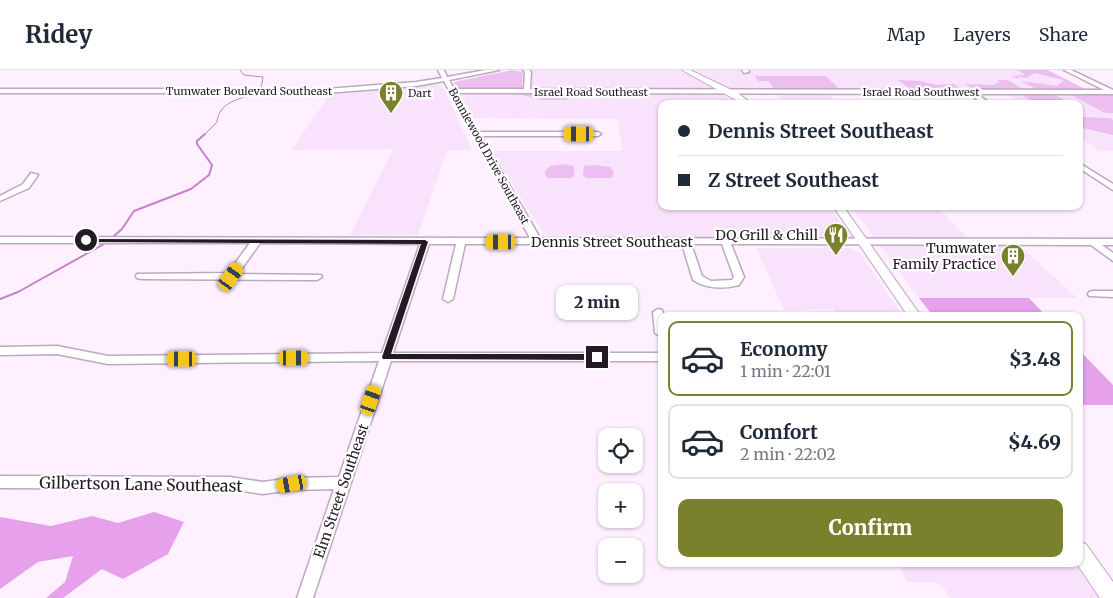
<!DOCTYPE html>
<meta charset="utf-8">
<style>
body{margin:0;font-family:Merriweather,serif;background:#f2f2f3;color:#1f2937;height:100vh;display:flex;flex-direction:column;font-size:19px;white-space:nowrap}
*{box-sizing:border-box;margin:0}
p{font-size:16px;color:#747a83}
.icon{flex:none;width:28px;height:28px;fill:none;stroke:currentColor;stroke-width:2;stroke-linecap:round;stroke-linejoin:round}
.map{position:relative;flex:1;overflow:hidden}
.side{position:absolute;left:658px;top:242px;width:425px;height:255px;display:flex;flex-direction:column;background:#fff;border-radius:10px;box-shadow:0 1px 4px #0004}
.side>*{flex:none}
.banner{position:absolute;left:658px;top:30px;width:425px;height:110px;border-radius:10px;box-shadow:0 1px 4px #0004;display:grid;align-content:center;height:110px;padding:0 20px;background:#fff}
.buttons{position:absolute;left:598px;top:358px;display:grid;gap:10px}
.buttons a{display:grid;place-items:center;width:45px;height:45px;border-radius:10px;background:#fff;box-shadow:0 1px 4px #0004;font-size:25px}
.end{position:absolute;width:22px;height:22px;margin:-11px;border:6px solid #231b24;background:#fff;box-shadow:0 0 0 2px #fff}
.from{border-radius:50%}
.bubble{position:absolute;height:35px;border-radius:10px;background:#fff;box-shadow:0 1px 4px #0004;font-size:16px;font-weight:800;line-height:35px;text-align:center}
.car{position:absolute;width:15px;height:30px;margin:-15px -8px;border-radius:6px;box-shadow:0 0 4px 1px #0007;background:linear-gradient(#f5c518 24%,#345 0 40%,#f5c518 0 76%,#345 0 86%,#f5c518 0)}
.banner b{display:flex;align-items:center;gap:18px;height:48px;font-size:19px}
.banner b+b{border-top:1px solid #e0e1e3}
.banner i{width:12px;height:12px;background:#1f2937}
ul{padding:9px 0 0;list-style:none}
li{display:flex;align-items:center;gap:15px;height:75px;margin:0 10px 8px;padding:0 10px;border:2px solid #e0e1e3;border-radius:10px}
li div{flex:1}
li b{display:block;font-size:19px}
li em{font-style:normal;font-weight:800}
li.active{border-color:#7a812c}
li>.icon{width:45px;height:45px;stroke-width:1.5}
.action{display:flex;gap:10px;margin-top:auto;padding:10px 20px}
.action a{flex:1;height:58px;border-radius:10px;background:#7a812c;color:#fff;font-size:20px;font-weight:800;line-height:58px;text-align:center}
header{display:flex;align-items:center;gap:30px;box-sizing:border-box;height:70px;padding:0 25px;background:#fff;border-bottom:1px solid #e0e1e3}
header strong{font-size:24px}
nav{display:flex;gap:28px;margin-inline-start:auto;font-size:18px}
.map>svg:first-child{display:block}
.built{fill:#f9e2fb}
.green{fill:#edbef1}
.forest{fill:#e6a0ec}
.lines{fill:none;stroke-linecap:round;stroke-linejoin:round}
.stream-far1{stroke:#c682cc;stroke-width:1}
.stream{stroke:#c682cc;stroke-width:2}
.minor-casing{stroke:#bea8c0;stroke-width:3}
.major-casing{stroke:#bea8c0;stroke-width:2}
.minor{fill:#fff;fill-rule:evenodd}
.major{fill:#fff;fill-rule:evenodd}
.route{fill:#231b24}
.labels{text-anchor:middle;stroke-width:4.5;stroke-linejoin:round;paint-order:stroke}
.far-street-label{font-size:11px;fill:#231b24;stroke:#fff}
.far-poi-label{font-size:11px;fill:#231b24;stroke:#fff;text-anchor:start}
.poi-label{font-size:14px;fill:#231b24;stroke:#fff;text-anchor:end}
.street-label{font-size:14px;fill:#231b24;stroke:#fff}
.near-street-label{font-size:16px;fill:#231b24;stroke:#fff}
</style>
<header>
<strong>Ridey</strong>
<nav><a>Map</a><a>Layers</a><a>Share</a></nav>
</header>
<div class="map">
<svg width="1113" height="528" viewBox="0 0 1113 528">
<rect width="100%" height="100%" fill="#fef0ff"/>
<!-- built -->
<g class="built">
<polygon points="531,0 678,0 713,17 708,19 529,19 532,2"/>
<polygon points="695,0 1049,0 1087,20 734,19"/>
<polygon points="438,14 442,15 472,80 447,80 418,165 350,165 393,79 291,80 331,23"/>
<polygon points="468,23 720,24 728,26 740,34 661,34 661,136 829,136 852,168 550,167 544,164 491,81 623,81 617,49 473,48 461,25"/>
<polygon points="777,24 829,24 838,34 784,34"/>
<polygon points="1009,25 1113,25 1113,81 1100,81 1079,67 1079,34 1024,34"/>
<polygon points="851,136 937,136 967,168 874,167"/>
<polygon points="879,173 1018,174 1077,228 919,228"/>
<polygon points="756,178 847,178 859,182 903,246 838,246 833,239 784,240"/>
<polygon points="898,494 1075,494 1098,528 950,528 944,518 936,512 907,512"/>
</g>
<!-- green -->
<g class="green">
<polygon points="512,0 523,2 522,19 520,20 457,19 454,12"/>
<polygon points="1018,0 1047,0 1085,19 1036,19 1021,11 1057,16 1064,10 1034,3 1026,8 1018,7 1019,9 1011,6 1025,5"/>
<polygon points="755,6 826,6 839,19 775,20 768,11 758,11"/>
<polygon points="898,10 920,11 937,15 954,14 961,19 912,20"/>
<path d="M 998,10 L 1008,10 L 1023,19 C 1009,21 976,23 965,14 L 993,15 L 999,12 Z"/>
<polygon points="520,24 578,25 578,27 565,30 541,30"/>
<polygon points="1022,25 1055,25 1072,34 1037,34"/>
<polygon points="1071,25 1113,25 1113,43 1105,43"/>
<polygon points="1079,47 1110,48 1113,50 1113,65 1079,57"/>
<polygon points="564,94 574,96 574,106 570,108 548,108 545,106 545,101 550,96"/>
<polygon points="593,95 610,97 614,103 612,108 588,108 583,106 584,96"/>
</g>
<!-- forest -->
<g class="forest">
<polygon points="919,228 1029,228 1046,246 933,246"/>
<polygon points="1079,280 1113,315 1113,335 1079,335"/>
<polygon points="154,442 184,452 168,484 123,509 102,499 63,528 46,528 65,512 73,486 38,492 0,519 0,447 51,456 92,446 118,453"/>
</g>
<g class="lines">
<!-- stream-far1 -->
<g class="stream-far1">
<polyline points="240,0 244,5 263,7 261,19"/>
<path d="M 204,65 L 217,52 C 219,32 238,30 255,23"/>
</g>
<!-- stream -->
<g class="stream">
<polyline points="114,166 122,159 134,141 191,119 209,105 212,95 197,74 197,71 205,64"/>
<polyline points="0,229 18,222 104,174"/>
</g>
<defs>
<g id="minor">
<path d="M 438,0 L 444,0 L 447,7 L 486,0 L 499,0 L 449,10 L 454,19 L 524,19 L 525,2 L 523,0 L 529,0 L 531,2 L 530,19 L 1104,20 L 1064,0 L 1071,0 L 1113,20 L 1113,24 L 977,24 L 991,34 L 984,34 L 969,24 L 456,23 L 478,62 L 598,62 L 601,64 L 598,66 L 481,66 L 540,168 L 1113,169 L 1113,175 L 1102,175 L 1113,183 L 1113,191 L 1091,175 L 731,174 L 744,207 L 739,215 C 723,219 707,219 693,210 L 682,174 L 465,174 L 453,229 L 448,232 L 443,229 L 456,174 L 429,174 L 393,283 L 661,283 L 661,291 L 391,291 L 313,528 L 297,528 L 334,419 L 292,420 L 263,424 L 230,419 L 0,418 L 0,406 L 230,407 L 263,412 L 292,408 L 339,407 L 379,291 L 108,294 L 57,284 L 0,285 L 0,277 L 57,276 L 108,286 L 382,283 L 420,174 L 260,173 L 238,204 L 321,205 L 322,207 L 317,210 L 141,209 L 137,208 L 136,206 L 137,204 L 228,203 L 250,173 L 0,173 L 0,167 L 530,168 L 444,11 L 416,16 L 326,23 L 0,23 L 0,19 L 326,19 L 416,12 L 442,8 ZM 691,174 L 722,174 L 734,207 L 732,210 L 711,211 L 702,206 Z"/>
<polygon points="742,0 748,0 749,2 744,3"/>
<polygon points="1079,93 1113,114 1113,120 1079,98"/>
<polygon points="31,103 38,105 29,118 0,131 0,126 23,114"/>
<polygon points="1093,221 1113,221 1113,227 1089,226 1088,224 1089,222"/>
<polygon points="658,239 662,240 664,246 661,246 661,267 655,263 653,242"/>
</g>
<g id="major">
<polygon points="682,0 690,0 738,23 752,34 743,34"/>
<polygon points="833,136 843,136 921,246 908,246"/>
<polygon points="1079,471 1086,474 1113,512 1113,528 1100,528 1077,494 1079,494"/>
</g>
</defs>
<!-- minor casing -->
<use href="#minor" class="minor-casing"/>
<!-- major casing -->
<use href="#major" class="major-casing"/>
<!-- minor -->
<use href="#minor" class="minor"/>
<!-- major -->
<use href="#major" class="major"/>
</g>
<!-- route -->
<polygon class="route" points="84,169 425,170 428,172 391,284 597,284 601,287 597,290 383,289 382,287 421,174 86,172 84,172"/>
<!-- icons -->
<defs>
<symbol id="building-pin" viewBox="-11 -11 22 30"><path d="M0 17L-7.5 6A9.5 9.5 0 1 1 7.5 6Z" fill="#7a812c" stroke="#fff"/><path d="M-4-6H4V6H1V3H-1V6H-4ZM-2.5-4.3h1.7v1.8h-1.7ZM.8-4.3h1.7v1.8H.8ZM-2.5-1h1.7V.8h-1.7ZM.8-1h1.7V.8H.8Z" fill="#fff"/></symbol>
<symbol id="restaurant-pin" viewBox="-11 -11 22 30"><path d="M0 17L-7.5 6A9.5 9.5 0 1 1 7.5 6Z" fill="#7a812c" stroke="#fff"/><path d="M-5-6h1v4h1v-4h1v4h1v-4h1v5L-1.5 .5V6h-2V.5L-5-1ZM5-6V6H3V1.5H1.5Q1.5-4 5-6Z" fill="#fff"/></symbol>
</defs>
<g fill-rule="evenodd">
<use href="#building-pin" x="377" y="9" width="28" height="38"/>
<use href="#restaurant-pin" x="822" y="151" width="28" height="38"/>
<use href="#building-pin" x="999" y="172" width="28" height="38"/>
</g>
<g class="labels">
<!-- far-street labels -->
<g class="far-street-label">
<text x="249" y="25">Tumwater Boulevard Southeast</text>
<text x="591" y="26">Israel Road Southeast</text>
<text x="921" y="26">Israel Road Southwest</text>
<text transform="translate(489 86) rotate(61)" y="4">Bonniewood Drive Southeast</text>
</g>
<!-- far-poi labels -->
<g class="far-poi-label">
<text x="408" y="27">Dart</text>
</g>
<!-- poi labels -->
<g class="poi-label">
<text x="818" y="170">DQ Grill &amp; Chill</text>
<text x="996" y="183">Tumwater<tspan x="996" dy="16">Family Practice</tspan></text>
</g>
<!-- street labels -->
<g class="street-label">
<text x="612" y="177">Dennis Street Southeast</text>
<text transform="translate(341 421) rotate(-71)" y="5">Elm Street Southeast</text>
</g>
<!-- near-street labels -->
<g class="near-street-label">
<text transform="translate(141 414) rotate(1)" y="6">Gilbertson Lane Southeast</text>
</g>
</g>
</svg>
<div class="buttons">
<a><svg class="icon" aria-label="locate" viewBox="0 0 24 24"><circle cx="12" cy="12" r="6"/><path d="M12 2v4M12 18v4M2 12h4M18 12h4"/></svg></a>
<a>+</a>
<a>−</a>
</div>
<i class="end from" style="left:86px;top:170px"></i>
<i class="end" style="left:597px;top:287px"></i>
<div class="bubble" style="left:556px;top:215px;width:82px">2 min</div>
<i class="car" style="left:579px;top:64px;rotate:270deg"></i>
<i class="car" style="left:501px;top:172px;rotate:270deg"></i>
<i class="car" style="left:231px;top:207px;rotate:36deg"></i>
<i class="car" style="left:294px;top:288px;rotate:90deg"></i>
<i class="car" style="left:182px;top:289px;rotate:270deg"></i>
<i class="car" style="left:371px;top:330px;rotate:19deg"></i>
<i class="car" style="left:292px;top:414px;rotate:260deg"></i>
<div class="banner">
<b><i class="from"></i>Dennis Street Southeast</b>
<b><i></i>Z Street Southeast</b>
</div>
<section class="side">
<ul>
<li class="active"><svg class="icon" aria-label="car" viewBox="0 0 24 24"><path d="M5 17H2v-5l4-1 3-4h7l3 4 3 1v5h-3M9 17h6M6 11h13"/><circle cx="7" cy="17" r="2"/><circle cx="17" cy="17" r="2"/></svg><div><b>Economy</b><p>1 min · 22:01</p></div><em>$3.48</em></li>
<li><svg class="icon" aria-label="car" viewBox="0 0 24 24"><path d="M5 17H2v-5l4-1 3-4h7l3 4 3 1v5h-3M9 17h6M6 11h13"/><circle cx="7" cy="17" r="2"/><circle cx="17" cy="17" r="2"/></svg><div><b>Comfort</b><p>2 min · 22:02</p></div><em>$4.69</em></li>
</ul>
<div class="action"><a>Confirm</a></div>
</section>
</div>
